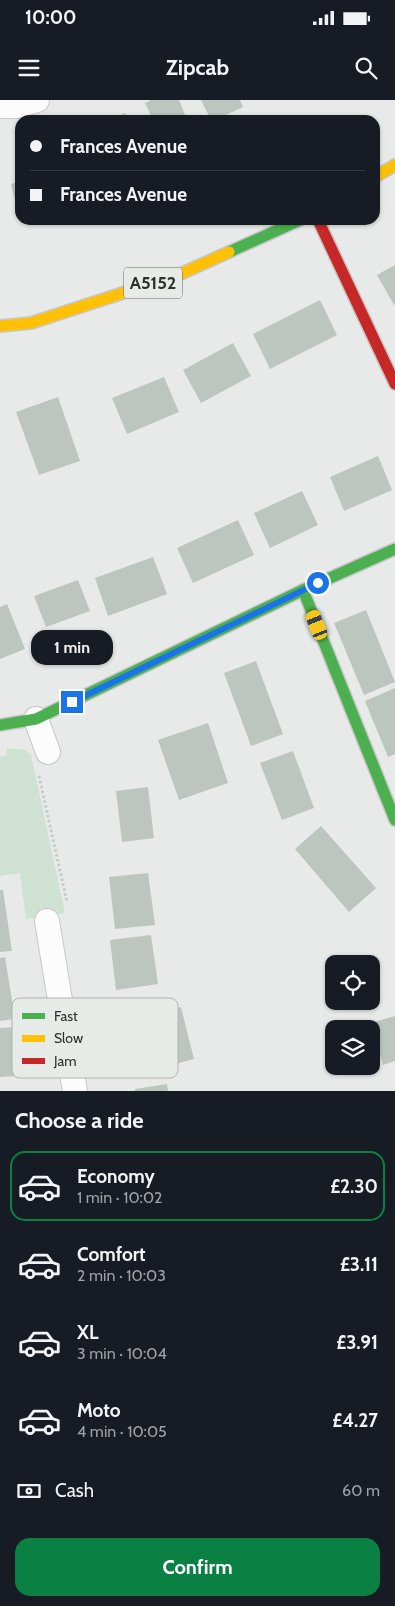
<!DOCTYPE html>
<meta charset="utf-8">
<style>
body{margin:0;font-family:Cabin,sans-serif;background:#20242c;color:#f1f3f6;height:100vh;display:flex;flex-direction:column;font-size:19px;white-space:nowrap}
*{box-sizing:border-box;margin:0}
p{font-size:16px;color:#9ea1a6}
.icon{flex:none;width:28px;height:28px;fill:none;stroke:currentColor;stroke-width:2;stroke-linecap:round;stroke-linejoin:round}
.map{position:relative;height:991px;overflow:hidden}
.side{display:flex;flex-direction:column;background:#171b24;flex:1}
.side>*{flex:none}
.hud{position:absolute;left:15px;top:15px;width:365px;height:110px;border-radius:15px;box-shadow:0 1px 4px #0004;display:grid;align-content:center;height:110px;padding:0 15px;background:#171b24}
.buttons{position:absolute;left:325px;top:855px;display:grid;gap:10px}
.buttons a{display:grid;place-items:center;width:55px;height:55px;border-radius:10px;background:#171b24;box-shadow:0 1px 4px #0004;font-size:25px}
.end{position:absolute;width:22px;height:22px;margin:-11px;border:6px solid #1a73e8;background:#fff;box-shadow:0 0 0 2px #fff}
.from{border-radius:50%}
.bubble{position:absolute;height:35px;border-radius:15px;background:#171b24;box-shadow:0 1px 4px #0004;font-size:16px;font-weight:700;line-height:35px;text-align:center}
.car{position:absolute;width:15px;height:30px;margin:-15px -8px;border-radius:6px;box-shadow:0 0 4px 1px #0007;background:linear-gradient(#f5c518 24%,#345 0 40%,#f5c518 0 76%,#345 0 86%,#f5c518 0)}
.hud b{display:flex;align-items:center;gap:18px;height:48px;font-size:19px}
.hud b+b{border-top:1px solid #363941}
.hud i{width:12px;height:12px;background:#f1f3f6}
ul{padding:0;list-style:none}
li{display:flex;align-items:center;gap:15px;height:70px;margin:0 10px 8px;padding:0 5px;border:2px solid transparent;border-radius:15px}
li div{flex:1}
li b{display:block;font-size:19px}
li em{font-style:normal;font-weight:700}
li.selected{border-color:#0b8043}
li>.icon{width:45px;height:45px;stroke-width:1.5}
h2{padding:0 15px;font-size:22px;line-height:60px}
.pay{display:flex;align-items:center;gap:12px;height:55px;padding:0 15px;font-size:19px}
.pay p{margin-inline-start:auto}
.cta{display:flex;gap:10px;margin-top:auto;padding:10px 15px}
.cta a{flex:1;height:58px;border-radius:15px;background:#0b8043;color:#fff;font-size:20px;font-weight:700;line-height:58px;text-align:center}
.status{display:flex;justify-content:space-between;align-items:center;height:35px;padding:0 25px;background:#171b24;direction:ltr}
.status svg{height:14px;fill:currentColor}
header{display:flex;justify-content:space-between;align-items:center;height:65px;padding:0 15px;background:#171b24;font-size:22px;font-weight:700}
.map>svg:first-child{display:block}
.green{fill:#cee1d2}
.building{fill:#bcc6bf}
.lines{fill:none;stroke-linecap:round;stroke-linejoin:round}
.street-casing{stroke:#c6c7c6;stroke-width:26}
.fast-casing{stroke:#c6c7c6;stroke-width:14}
.slow-casing{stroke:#c6c7c6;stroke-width:14}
.jam-casing{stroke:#c6c7c6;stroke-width:14}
.path{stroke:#c8c9c9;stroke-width:3;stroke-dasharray:2.5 2.5;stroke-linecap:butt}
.street{stroke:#fcfcfc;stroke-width:24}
.fast{stroke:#4caf50;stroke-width:11}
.slow{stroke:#ffc107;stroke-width:11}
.jam{stroke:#c62828;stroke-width:11}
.route{stroke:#1a73e8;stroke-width:6}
.labels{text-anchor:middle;stroke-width:4;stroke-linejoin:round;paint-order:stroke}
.shield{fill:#e7ebe8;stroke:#666866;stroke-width:1}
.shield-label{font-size:18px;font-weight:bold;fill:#2e302f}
.key{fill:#e7ebe8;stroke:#b0b3b0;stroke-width:1}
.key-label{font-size:14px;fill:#2e302f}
</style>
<div class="status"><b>10:00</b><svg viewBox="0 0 49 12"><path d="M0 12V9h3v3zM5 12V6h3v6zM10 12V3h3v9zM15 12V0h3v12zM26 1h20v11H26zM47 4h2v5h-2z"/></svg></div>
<header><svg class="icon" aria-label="menu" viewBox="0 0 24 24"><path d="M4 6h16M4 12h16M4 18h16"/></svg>Zipcab<svg class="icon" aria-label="search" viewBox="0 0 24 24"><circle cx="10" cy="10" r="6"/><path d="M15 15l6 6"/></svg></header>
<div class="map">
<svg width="395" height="991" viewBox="0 0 395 991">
<rect width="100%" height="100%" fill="#e8eae9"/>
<!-- green -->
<polygon class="green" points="7,648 25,650 31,655 65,813 26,819 20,773 0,776 0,656 6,656"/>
<!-- building -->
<g class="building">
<polygon points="151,0 179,0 187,20 153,20 145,3"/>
<polygon points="201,0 240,0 243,7 215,20 211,20"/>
<polygon points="125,13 128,20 110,20"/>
<polygon points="20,81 20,116 19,116 11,84"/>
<polygon points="395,165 395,205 394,205 377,175"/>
<polygon points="320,200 337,235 270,269 253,234"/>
<polygon points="233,243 251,276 201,303 183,270"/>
<polygon points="164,277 179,312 127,334 112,298"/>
<polygon points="58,297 80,361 39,375 16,312"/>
<polygon points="378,356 392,390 344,411 330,377"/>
<polygon points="302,391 318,425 270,448 254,413"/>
<polygon points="238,420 254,455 193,483 177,448"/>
<polygon points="153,457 167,494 108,516 95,478"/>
<polygon points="78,480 90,511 46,527 34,496"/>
<polygon points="7,504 25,549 0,559 0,507"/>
<polygon points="366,510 395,582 364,595 334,523"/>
<polygon points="256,561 283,634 251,646 224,573"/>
<polygon points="395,588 395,654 388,657 365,601"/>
<polygon points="208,623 228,683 179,700 158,640"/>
<polygon points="293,651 314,708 282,720 260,663"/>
<polygon points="148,687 154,738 122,742 116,691"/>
<polygon points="321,726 376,788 349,812 295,749"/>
<polygon points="148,773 155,825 115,829 109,777"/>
<polygon points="0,790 3,790 12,851 0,852"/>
<polygon points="151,835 158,884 116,890 110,840"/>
<polygon points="5,857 15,919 0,921 0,858"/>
<polygon points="181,907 194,959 164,967 151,915"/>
<polygon points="395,916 395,961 383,965 371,923"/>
<polygon points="14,927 18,976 0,977 0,928"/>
<polygon points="337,966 361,966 361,967 339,974"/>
<polygon points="167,984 168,991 135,991 135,989"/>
</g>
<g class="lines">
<defs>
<g id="street">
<polyline points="0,6 17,6 37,0"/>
<polyline points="36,619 48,652"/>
<polyline points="47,821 75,991"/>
<polyline points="71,963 104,956"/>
</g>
<g id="fast">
<polyline points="229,152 300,120"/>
<polyline points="303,490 395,720"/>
<polyline points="0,625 36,619 303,490 395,449"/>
</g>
<g id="slow">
<polyline points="375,77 395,65"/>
<polyline points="0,226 31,223 178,175 229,152"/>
</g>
<polyline id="jam" points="318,120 395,284"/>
</defs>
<!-- street casing -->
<use href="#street" class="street-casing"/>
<!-- fast casing -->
<use href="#fast" class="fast-casing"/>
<!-- slow casing -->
<use href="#slow" class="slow-casing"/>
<!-- jam casing -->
<use href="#jam" class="jam-casing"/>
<!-- path -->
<polyline class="path" points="39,676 67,802"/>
<!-- street -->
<use href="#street" class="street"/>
<!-- fast -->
<use href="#fast" class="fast"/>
<!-- slow -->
<use href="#slow" class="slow"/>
<!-- jam -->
<use href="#jam" class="jam"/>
</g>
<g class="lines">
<!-- route -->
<polyline class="route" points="72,602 318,483"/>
</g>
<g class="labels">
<!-- shield labels -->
<rect class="shield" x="124" y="167.5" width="58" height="31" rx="4"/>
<g class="shield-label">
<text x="153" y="189">A5152</text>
</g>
</g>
<!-- legend -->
<rect x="12" y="898" width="166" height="80" rx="8" class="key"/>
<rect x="22" y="913" width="23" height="6" fill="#4caf50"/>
<rect x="22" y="935" width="23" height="7" fill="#ffc107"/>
<rect x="22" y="958" width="23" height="6" fill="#c62828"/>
<g class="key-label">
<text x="54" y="921">Fast</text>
<text x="54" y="943">Slow</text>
<text x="54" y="966">Jam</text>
</g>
</svg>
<div class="buttons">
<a><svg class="icon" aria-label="locate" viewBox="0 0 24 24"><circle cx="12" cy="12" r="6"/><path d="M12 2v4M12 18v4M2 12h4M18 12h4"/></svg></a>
<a><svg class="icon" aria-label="layers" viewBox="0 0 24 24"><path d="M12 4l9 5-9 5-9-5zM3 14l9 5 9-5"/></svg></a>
</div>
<i class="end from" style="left:318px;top:483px"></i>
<i class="end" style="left:72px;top:602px"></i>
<div class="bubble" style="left:31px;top:530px;width:82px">1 min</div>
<i class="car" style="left:317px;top:525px;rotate:338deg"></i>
<div class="hud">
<b><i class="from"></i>Frances Avenue</b>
<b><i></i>Frances Avenue</b>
</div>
</div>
<section class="side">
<h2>Choose a ride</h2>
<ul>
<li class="selected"><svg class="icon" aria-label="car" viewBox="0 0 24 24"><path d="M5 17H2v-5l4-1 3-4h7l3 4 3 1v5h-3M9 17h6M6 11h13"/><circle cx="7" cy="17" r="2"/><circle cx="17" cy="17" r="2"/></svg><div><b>Economy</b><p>1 min · 10:02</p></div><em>£2.30</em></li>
<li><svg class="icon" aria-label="car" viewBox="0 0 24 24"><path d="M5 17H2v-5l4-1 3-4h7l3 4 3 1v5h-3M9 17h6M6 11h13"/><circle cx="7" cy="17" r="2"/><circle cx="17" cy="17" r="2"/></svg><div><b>Comfort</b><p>2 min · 10:03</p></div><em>£3.11</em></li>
<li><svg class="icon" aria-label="car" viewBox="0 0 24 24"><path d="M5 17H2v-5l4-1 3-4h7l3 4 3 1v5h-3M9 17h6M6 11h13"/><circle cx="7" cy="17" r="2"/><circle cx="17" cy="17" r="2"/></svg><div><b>XL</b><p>3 min · 10:04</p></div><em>£3.91</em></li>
<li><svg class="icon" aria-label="car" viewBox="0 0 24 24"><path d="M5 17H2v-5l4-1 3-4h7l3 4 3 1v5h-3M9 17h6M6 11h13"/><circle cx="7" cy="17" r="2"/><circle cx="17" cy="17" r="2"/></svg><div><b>Moto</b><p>4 min · 10:05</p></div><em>£4.27</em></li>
</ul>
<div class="pay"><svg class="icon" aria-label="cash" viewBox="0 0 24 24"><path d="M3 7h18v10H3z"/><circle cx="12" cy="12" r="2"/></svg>Cash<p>60 m</p></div>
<div class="cta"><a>Confirm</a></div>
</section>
